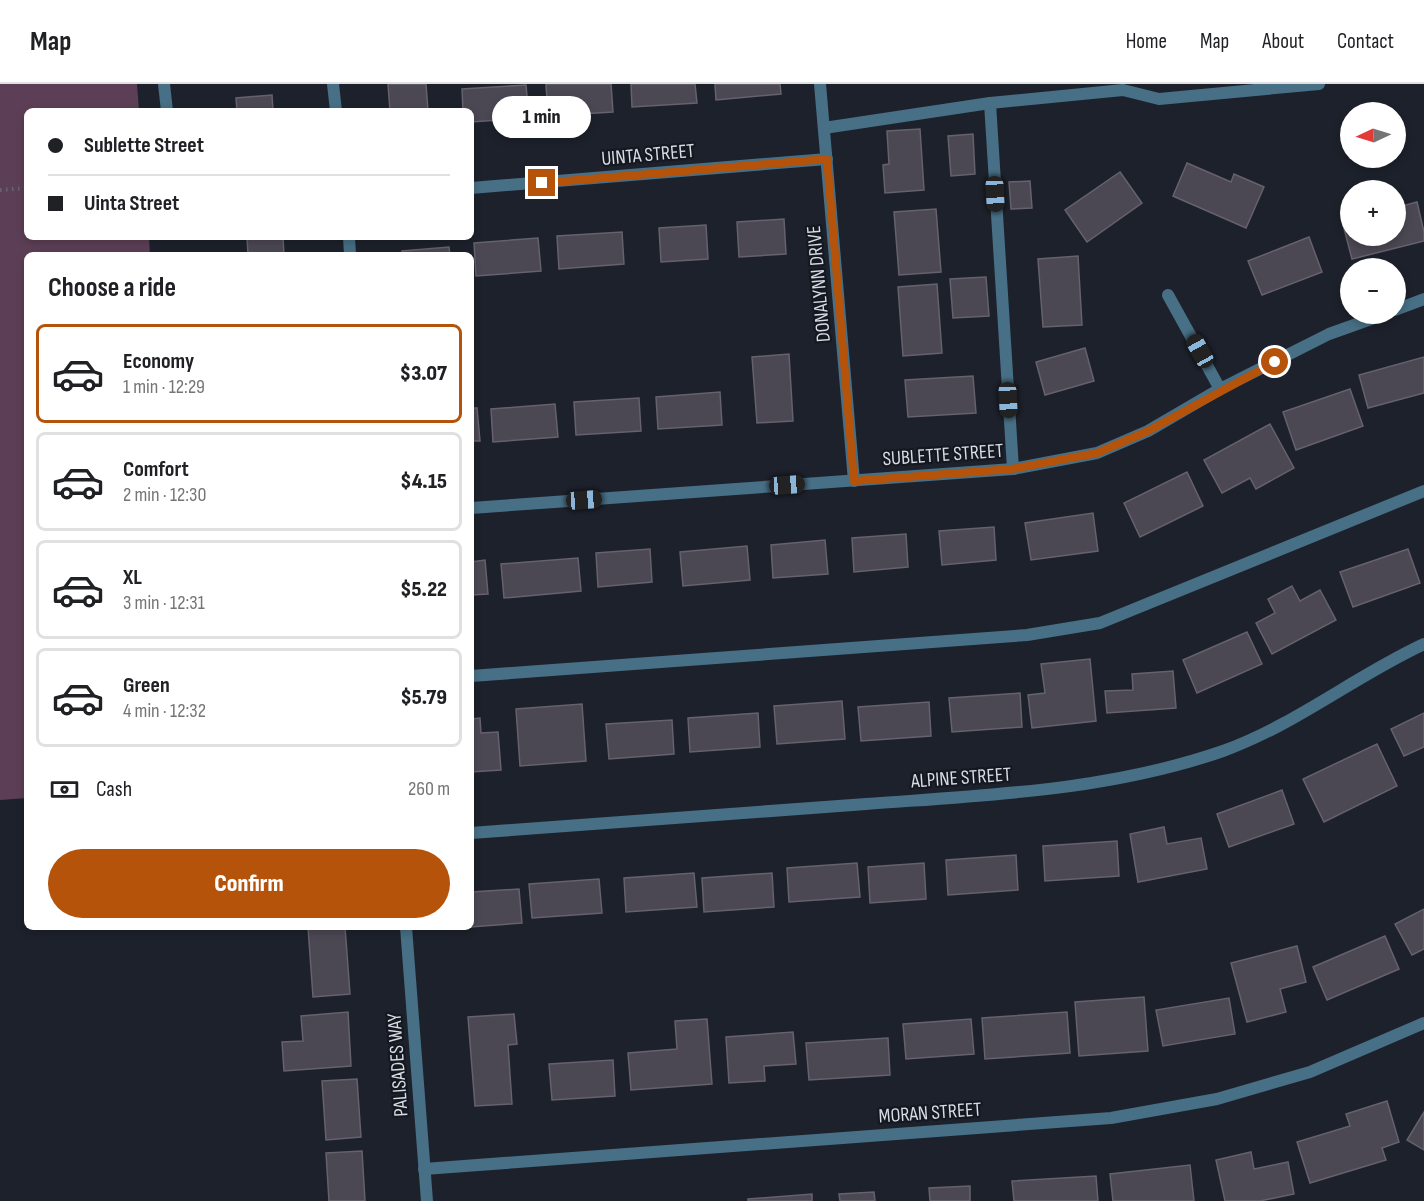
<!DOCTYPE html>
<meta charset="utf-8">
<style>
body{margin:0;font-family:"Sofia Sans Condensed",sans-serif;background:#f6f6f6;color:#202124;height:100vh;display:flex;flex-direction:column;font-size:22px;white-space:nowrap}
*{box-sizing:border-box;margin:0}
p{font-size:20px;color:#757577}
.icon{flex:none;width:33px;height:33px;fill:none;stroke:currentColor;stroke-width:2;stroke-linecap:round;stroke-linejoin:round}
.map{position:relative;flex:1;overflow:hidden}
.panel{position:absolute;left:24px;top:168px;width:450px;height:678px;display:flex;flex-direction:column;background:#fff;border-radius:9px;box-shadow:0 3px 9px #0003}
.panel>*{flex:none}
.hud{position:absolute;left:24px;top:24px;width:450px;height:132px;border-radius:9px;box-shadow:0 3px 9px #0003;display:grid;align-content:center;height:132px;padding:0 24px;background:#fff}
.needle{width:39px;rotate:266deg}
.fabs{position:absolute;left:1340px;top:18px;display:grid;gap:12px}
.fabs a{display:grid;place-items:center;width:66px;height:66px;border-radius:50%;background:#fff;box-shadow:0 3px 9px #0003;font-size:30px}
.end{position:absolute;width:27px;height:27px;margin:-14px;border:8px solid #b45309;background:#fff;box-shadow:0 0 0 3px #fff}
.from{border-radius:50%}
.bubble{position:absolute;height:42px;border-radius:21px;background:#fff;box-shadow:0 3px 9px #0003;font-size:20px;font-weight:800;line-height:42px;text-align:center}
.car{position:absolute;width:18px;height:36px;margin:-18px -9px;border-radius:8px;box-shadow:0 0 4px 2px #0007;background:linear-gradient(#222 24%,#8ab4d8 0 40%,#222 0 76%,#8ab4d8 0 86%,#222 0)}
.hud b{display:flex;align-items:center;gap:21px;height:57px;font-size:22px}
.hud b+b{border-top:2px solid #e0e0e0}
.hud i{width:15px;height:15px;background:#202124}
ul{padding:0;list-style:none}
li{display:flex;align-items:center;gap:18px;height:99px;margin:0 12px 9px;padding:0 12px;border:3px solid #e0e0e0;border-radius:9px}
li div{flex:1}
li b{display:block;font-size:22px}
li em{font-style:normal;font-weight:800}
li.selected{border-color:#b45309}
li>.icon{width:54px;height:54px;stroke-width:1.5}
h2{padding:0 24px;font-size:27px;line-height:72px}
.pay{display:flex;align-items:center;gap:15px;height:66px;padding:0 24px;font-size:22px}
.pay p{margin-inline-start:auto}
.primary-button{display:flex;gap:12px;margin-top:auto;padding:12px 24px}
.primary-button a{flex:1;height:69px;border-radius:36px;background:#b45309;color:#fff;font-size:24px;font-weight:800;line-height:69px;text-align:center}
header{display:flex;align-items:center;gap:36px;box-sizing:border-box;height:84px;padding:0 30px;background:#fff;border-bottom:2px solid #e0e0e0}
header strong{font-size:28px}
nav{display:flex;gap:33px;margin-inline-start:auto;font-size:21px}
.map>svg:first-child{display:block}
.green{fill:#5c3f56}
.building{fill:#4b4853;stroke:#65616d;stroke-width:1.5}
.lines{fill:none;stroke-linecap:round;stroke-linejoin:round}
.path{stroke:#646871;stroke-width:4;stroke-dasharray:1.5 4.5;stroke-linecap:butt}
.service{stroke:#476f85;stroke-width:12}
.minor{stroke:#476f85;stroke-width:12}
.route{stroke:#b45309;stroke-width:8}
.labels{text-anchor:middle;stroke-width:4.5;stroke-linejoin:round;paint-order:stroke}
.street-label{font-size:20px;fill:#d9dce3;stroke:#141821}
</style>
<header>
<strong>Map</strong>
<nav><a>Home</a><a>Map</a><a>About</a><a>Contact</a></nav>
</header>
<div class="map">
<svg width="1424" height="1117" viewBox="0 0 1424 1117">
<rect width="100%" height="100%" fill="#1d212b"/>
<!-- green -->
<polygon class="green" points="0,0 137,0 139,27 27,27 27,153 149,153 150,171 27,171 27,714 0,716"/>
<!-- building -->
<g class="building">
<polygon points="388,0 426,0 428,27 390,27"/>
<polygon points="546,0 611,0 613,28 548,32"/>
<polygon points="631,0 695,0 697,19 632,23"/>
<polygon points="715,0 780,0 781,10 716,16"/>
<polygon points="526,1 529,34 471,38 471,27 463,27 462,5"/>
<polygon points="272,11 273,27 237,27 236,14"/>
<polygon points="920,45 924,106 885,109 883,81 889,80 887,47"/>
<polygon points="973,50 975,90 951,92 948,52"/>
<polygon points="1187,79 1231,98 1234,90 1264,103 1246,144 1173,112"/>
<polygon points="1120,88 1142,119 1087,158 1065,126"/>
<polygon points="1030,97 1032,124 1011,125 1009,98"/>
<polygon points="1417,118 1424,148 1424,157 1352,175 1342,137 1350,135 1350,152 1395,152 1395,124"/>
<polygon points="936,125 941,188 899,191 894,128"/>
<polygon points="784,135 786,170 739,173 737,138"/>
<polygon points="706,141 708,175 661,178 659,144"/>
<polygon points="622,148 624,180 559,185 557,152"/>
<polygon points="247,153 283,153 284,171 248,171"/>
<polygon points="1309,153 1322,188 1262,211 1248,177"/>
<polygon points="538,154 541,187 476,192 474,159"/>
<polygon points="449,163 450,171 402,171 402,167"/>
<polygon points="1078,172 1082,241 1043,243 1038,175"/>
<polygon points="986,193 989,232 953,234 950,195"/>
<polygon points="937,200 942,269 903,272 898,203"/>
<polygon points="1085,264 1094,297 1045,311 1036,278"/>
<polygon points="789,270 793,337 757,339 752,273"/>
<polygon points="1424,273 1424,309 1368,324 1359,291"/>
<polygon points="973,292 976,329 908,333 905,296"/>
<polygon points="1350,305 1363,342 1296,366 1283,328"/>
<polygon points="720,308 722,341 658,345 656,313"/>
<polygon points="639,314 641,347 576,351 574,318"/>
<polygon points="555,320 558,353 493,358 491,325"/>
<polygon points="471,324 477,324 480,357 471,357"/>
<polygon points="1270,340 1294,384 1256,405 1250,394 1222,409 1204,376"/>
<polygon points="1187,388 1203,422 1140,453 1124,419"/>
<polygon points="1093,429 1098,467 1031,476 1025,439"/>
<polygon points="994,443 996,476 942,481 939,447"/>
<polygon points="906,450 908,483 854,488 852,454"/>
<polygon points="825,456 828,490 773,494 771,461"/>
<polygon points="747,462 750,496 683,502 680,468"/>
<polygon points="650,465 652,498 598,503 596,469"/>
<polygon points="1408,465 1420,499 1353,523 1340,488"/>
<polygon points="578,474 581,507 504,514 501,480"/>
<polygon points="485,476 488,510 471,511 471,478"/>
<polygon points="1292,502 1300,517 1320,506 1336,536 1272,570 1256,539 1275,529 1268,515"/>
<polygon points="1247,548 1262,580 1197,609 1183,576"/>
<polygon points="1090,575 1096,637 1032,644 1028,611 1045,609 1041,580"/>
<polygon points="1173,587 1176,624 1107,629 1105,607 1133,606 1132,590"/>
<polygon points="1020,609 1022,643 952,648 949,614"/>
<polygon points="842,617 845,655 777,660 774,622"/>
<polygon points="929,618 931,652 861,657 858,623"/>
<polygon points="582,620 586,677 520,682 516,625"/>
<polygon points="758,629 760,663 690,668 688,634"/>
<polygon points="1424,629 1424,663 1404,672 1391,645"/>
<polygon points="480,634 481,649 498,648 501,686 471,688 471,635"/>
<polygon points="672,636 674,670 609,675 606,640"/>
<polygon points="1377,660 1397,702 1324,738 1303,695"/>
<polygon points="1282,706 1294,740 1229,763 1217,730"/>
<polygon points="1164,743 1167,760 1201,754 1207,785 1138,798 1130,750"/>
<polygon points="1117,757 1119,792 1045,797 1043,762"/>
<polygon points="1016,771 1018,806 948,811 946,776"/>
<polygon points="857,779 860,813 789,818 787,784"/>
<polygon points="924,779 926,815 870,819 868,783"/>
<polygon points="694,789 697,823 626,828 624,794"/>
<polygon points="772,789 774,823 704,828 702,794"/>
<polygon points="599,795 602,829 532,834 529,800"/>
<polygon points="519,805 522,839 471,843 471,808"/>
<polygon points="1424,825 1424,865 1412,871 1395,840"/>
<polygon points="308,843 345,843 350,910 313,913"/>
<polygon points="1385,852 1399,885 1327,916 1313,883"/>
<polygon points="1297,862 1306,898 1280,905 1286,928 1247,938 1231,879"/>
<polygon points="1144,913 1148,967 1079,972 1075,918"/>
<polygon points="1229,914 1235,950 1163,962 1156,926"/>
<polygon points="348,928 351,982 284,987 282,958 303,957 301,932"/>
<polygon points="1067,928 1070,969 985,975 982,934"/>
<polygon points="514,930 517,960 508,961 512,1020 475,1022 468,933"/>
<polygon points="707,935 712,1000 631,1006 628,969 677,965 675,937"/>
<polygon points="971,935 974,970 906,975 903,940"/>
<polygon points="793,948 796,980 764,982 765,997 729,999 726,953"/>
<polygon points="888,954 890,991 809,996 806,959"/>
<polygon points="613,976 615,1012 552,1016 549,980"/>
<polygon points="357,995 361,1053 326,1056 322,997"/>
<polygon points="1387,1017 1399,1058 1382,1064 1386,1076 1310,1099 1297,1058 1350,1042 1346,1030"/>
<polygon points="1424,1028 1424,1066 1407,1056"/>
<polygon points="362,1067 365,1117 329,1117 326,1069"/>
<polygon points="1251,1068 1254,1085 1288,1078 1294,1110 1260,1117 1225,1117 1216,1076"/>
<polygon points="1190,1081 1194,1117 1113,1117 1110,1090"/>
<polygon points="1096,1092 1098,1117 1014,1117 1012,1097"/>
<polygon points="970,1102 970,1117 930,1117 929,1104"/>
<polygon points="874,1108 875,1117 840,1117 839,1110"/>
<polygon points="812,1110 812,1117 748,1117 748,1115"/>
</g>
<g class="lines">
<!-- path -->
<polyline class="path" points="0,106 27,104"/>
<!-- service -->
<g class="service">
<polyline points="164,0 167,27"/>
<polyline points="990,19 1013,385"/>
<polyline points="824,44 990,19 1123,6 1159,15 1319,0"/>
<polyline points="471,592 1027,551 1100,539 1424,407"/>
</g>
<!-- minor -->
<g class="minor">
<polyline points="333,0 336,27"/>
<polyline points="820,0 854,397"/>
<polyline points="471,104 827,75"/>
<polyline points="349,153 350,171"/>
<polyline points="1168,211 1220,305"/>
<polyline points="1395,226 1424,215"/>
<polyline points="471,424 1013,385 1097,369 1148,347 1220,305 1329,250 1385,230"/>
<path d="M 471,749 C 603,739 735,729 866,720 C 987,711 1108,707 1223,667 C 1295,641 1355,592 1424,560"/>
<polyline points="406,843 427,1117"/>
<polyline points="424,1085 1111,1034 1217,1015 1310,988 1424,939"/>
</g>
</g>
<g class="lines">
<!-- route -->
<polyline class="route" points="542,99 827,75 854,397 1012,385 1097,369 1148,347 1275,278"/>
</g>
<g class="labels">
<!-- street labels -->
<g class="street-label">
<text transform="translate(648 70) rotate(-5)" y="7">UINTA STREET</text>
<text transform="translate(818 200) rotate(-95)" y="7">DONALYNN DRIVE</text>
<text transform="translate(943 370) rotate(-4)" y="7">SUBLETTE STREET</text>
<text transform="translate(961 693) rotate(-4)" y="7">ALPINE STREET</text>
<text transform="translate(397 981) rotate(-94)" y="7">PALISADES WAY</text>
<text transform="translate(930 1028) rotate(-4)" y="7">MORAN STREET</text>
</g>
</g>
</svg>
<div class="fabs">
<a><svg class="needle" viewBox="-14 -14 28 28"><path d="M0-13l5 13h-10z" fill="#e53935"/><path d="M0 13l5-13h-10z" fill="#757577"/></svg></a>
<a>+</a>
<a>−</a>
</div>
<i class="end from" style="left:1275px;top:278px"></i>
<i class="end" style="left:542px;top:99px"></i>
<div class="bubble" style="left:492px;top:12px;width:99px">1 min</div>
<i class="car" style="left:995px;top:110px;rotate:177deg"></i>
<i class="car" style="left:1200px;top:267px;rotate:331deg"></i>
<i class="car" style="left:1008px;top:316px;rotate:177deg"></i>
<i class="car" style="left:787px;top:401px;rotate:86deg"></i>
<i class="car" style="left:584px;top:416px;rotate:86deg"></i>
<div class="hud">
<b><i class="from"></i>Sublette Street</b>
<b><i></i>Uinta Street</b>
</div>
<section class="panel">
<h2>Choose a ride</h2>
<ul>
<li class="selected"><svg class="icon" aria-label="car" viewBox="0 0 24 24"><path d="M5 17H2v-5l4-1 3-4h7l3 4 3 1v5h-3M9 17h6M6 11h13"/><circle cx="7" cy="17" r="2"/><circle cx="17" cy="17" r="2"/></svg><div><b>Economy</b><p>1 min · 12:29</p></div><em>$3.07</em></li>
<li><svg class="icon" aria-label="car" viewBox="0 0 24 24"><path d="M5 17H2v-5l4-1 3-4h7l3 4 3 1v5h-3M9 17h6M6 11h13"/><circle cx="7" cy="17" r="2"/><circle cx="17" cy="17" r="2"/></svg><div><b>Comfort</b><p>2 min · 12:30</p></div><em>$4.15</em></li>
<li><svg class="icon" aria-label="car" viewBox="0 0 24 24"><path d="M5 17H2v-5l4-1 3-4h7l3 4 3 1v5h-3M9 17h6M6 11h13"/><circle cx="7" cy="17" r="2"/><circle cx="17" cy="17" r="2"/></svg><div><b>XL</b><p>3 min · 12:31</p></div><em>$5.22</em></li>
<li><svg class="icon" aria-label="car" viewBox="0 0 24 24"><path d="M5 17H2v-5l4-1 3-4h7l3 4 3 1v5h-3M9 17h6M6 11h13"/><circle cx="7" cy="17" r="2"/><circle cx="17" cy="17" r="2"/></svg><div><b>Green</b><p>4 min · 12:32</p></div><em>$5.79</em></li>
</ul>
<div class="pay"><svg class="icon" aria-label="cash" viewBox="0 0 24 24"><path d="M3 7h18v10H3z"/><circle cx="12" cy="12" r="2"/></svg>Cash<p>260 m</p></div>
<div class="primary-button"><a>Confirm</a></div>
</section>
</div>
